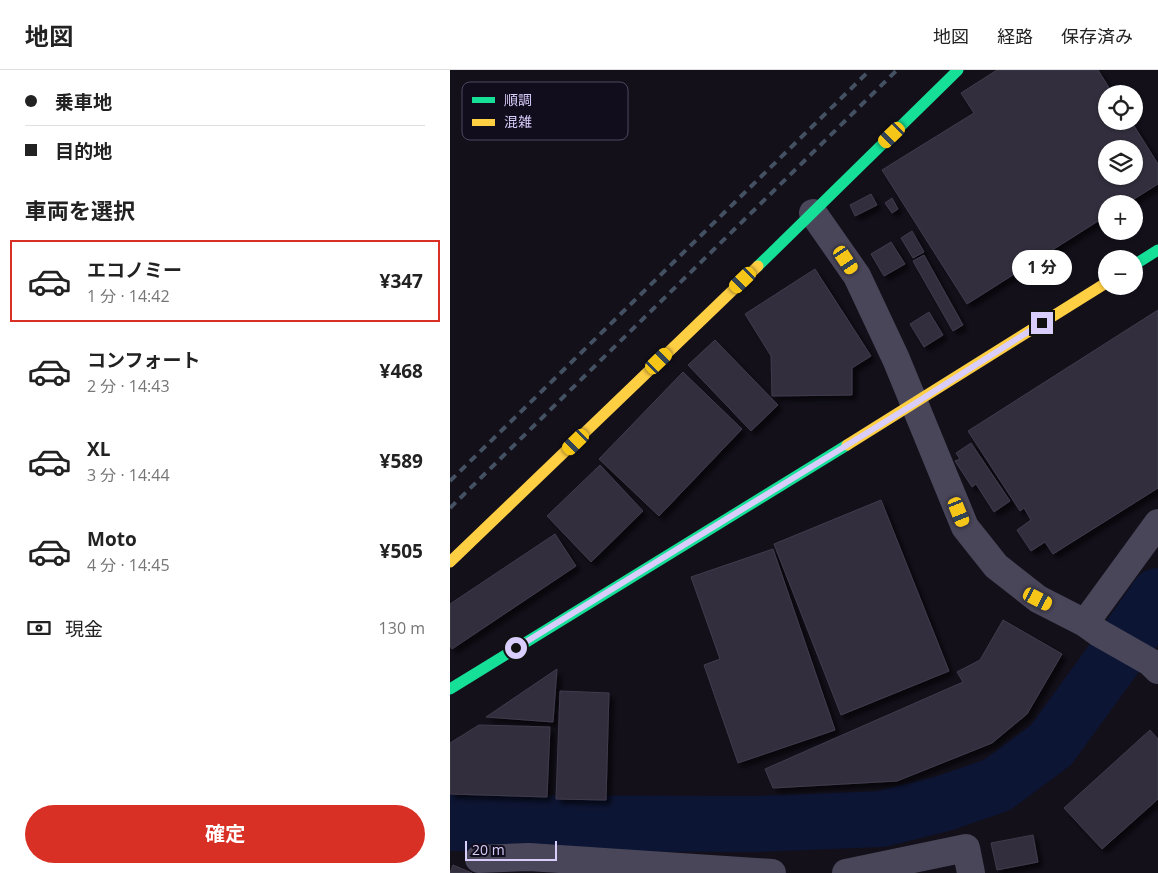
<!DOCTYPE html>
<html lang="ja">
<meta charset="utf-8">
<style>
body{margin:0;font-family:"Open Sans","Noto Sans JP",sans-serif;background:#f2f2f2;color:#222;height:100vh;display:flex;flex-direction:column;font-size:19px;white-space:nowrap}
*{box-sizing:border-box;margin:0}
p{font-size:16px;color:#767676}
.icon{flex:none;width:28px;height:28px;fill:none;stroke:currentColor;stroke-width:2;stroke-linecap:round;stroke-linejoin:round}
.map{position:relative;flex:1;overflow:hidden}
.panel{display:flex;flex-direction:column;background:#fff;width:450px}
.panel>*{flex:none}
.guide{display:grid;align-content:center;height:110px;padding:0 25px;background:#fff}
.controls{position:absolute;left:648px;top:15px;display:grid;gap:10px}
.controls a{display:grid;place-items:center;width:45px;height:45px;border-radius:50%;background:#fff;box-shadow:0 1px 4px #0004;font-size:25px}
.scale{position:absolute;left:15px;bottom:12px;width:92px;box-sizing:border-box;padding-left:5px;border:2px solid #d9cdfb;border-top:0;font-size:14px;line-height:18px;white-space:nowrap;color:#d9cdfb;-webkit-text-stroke:4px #120d1d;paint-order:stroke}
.end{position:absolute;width:22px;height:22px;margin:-11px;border:6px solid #d9cdfb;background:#111;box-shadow:0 0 0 2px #111}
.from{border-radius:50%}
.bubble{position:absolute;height:35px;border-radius:18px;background:#fff;box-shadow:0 1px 4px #0004;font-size:16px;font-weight:700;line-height:35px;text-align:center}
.car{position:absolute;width:15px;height:30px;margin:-15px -8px;border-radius:6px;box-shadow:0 0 4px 1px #0007;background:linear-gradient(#f5c518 24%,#345 0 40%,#f5c518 0 76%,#345 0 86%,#f5c518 0)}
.guide b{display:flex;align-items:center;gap:18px;height:48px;font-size:19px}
.guide b+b{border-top:1px solid #e0e0e0}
.guide i{width:12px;height:12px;background:#222}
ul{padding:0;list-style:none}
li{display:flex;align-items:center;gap:15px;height:82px;margin:0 10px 8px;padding:0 15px;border:2px solid transparent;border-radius:0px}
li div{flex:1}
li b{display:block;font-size:19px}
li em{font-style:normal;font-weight:700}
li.active{border-color:#d93025}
li>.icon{width:45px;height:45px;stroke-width:1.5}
h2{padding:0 25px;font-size:22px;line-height:60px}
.pay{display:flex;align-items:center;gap:12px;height:55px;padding:0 25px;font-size:19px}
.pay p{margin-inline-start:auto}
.cta{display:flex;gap:10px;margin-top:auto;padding:10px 25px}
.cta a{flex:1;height:58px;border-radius:30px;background:#d93025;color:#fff;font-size:20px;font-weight:700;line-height:58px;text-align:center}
header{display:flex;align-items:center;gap:30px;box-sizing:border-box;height:70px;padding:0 25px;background:#fff;border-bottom:1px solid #e0e0e0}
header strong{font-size:24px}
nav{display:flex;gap:28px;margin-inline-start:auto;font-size:18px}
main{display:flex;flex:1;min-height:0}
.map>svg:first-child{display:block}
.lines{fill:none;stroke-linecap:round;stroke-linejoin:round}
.river{stroke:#0d1534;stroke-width:56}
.building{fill:#322e3c;stroke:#413b4d;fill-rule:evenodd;filter:url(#shadow)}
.street{stroke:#49465a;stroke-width:28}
.fast{stroke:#16e098;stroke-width:11}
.slow{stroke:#ffcf43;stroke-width:11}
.rail{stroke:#435162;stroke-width:4;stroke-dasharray:8 6;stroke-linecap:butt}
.route{stroke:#d9cdfb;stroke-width:6}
.key{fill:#120d1d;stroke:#4e4760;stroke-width:1}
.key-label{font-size:14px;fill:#d9cdfb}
</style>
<header>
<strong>地図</strong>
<nav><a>地図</a><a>経路</a><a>保存済み</a></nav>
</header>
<main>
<section class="panel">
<div class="guide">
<b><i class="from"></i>乗車地</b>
<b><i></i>目的地</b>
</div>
<h2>車両を選択</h2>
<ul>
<li class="active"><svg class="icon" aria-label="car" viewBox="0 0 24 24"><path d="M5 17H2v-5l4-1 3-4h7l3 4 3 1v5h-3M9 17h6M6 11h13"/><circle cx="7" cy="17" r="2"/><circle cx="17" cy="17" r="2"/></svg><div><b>エコノミー</b><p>1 分 · 14:42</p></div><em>¥347</em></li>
<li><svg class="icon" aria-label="car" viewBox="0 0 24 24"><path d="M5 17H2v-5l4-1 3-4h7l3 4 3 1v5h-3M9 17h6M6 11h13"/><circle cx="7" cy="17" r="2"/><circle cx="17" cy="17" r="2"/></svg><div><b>コンフォート</b><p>2 分 · 14:43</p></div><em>¥468</em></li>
<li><svg class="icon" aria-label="car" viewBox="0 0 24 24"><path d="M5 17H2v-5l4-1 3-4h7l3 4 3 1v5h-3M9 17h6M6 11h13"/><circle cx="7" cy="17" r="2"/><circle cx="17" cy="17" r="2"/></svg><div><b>XL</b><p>3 分 · 14:44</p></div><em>¥589</em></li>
<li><svg class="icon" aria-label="car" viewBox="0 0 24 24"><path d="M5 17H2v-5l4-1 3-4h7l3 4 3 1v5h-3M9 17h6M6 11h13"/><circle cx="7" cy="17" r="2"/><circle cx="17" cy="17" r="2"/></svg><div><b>Moto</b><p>4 分 · 14:45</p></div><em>¥505</em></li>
</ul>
<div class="pay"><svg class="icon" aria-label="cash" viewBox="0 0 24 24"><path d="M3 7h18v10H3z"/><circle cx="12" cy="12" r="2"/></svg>現金<p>130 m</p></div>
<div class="cta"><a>確定</a></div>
</section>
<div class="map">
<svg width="708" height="803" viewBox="0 0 708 803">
<defs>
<filter id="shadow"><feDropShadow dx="4.5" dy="4.5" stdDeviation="2.5" flood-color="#0009"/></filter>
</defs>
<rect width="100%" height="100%" fill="#13101a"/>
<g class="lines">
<!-- river -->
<polyline class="river" points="0,753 305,754 431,749 495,733 547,715 601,675 668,583 708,526"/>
</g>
<!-- building -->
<g class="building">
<path d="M 547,0 L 648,0 L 663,24 L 656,24 L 656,51 L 681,51 L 708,94 L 708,114 L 676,134 L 656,134 L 656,146 L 517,234 L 432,100 L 524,43 L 511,23 ZM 656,79 L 684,79 L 684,106 L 656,106 Z"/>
<polygon points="421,124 427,135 405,146 400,135"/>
<polygon points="442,128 448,139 442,143 435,133"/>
<polygon points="462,161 474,182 463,188 451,168"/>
<polygon points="441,172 455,194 434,206 421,184"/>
<polygon points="474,185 513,255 503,261 463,191"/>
<polygon points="365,199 421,286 402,298 402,325 322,326 321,286 295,244"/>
<polygon points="708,240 708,418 603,484 595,472 581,481 567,460 581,450 574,438 570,441 518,361"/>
<polygon points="479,242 493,265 474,277 460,254"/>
<polygon points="265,270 328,335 301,361 238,295"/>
<polygon points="233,302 292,359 209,446 149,389"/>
<polygon points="521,373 560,431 544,442 526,414 522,417 505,391 510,389 506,383"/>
<polygon points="150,395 193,441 141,492 97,446"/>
<polygon points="431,430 499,601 391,645 324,474"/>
<polygon points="105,464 126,496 2,579 0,576 0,534"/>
<polygon points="323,479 385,660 288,693 254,595 270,589 241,507"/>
<polygon points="553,550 612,584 577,644 542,673 447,711 323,718 315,699 513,612 507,602 530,590"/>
<polygon points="107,599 103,652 36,647"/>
<polygon points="110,621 159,623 156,730 106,729"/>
<polygon points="29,655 100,657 97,727 0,724 0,673"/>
<polygon points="700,660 708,669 708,729 652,779 614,738"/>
<polygon points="583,765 588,792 547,800 541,773"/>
<polygon points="3,795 22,803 0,803"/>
</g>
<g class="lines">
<!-- street -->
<g class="street">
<polyline points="363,143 407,206 446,289 515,457 546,496 588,529 635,553 649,563 700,592 708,600"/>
<polyline points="635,553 708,453"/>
<polyline points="29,789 79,787 322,803"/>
<polyline points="396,803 516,778 521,803"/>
</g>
<!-- fast -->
<g class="fast">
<polyline points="684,195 708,180"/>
<polyline points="308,196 508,0"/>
<polyline points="0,619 397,375"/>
</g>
<!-- slow -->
<g class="slow">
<polyline points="397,375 656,213"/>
<polyline points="0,492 308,196"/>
</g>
<!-- rail -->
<g class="rail">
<polyline points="0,411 420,0"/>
<polyline points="0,438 447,0"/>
</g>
</g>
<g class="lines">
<!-- route -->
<polyline class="route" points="66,578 464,334 592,253"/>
</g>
<!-- legend -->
<rect x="12" y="12" width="166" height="58" rx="8" class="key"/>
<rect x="22" y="27" width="23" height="6" fill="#16e098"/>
<rect x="22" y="49" width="23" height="7" fill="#ffcf43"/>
<g class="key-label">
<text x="54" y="35">順調</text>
<text x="54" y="57">混雑</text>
</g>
</svg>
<div class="controls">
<a><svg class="icon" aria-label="locate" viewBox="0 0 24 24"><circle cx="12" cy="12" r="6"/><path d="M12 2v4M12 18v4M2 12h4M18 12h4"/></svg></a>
<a><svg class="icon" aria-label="layers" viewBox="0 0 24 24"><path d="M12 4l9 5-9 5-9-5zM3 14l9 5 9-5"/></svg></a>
<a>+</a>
<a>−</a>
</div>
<div class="scale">20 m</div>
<i class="end from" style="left:66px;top:578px"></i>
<i class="end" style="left:592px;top:253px"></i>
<div class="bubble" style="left:562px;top:180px;width:60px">1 分</div>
<i class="car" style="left:442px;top:65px;rotate:226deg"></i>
<i class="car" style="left:396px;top:190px;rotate:146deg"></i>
<i class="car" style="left:293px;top:210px;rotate:226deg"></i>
<i class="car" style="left:209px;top:291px;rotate:46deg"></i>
<i class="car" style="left:126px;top:372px;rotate:226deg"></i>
<i class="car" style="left:509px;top:442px;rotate:158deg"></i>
<i class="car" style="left:588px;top:529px;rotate:117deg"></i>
</div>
</main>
